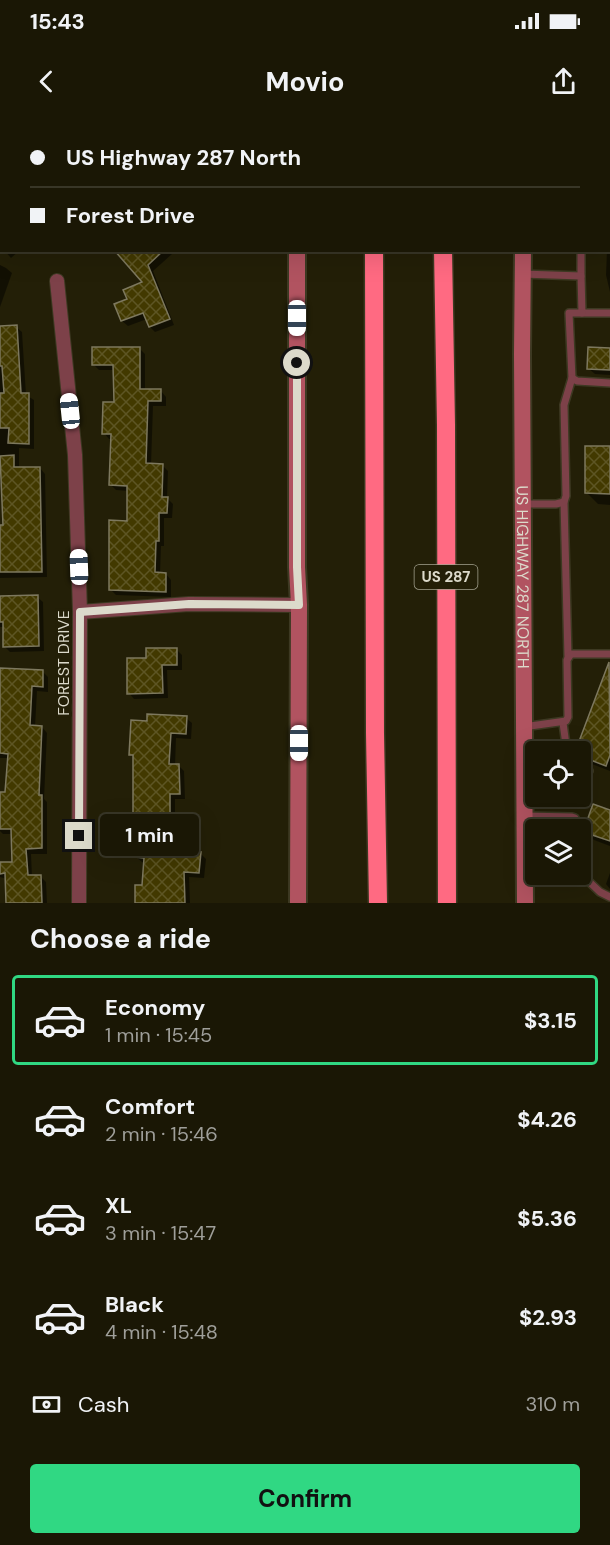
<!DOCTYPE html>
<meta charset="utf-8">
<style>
body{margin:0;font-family:"DM Sans",sans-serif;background:#272413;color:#f1f3f6;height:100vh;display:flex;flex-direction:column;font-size:22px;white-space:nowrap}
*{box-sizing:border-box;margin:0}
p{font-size:20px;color:#9f9f9a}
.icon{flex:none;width:33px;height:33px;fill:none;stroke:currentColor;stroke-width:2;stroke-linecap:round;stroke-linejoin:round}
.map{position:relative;height:783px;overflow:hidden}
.sheet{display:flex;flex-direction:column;background:#1a1705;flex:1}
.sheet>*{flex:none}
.banner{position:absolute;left:0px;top:0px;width:610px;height:132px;box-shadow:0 6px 24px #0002,0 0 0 2px #383627;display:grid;align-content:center;height:132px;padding:0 30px;background:#1a1705}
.controls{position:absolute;left:525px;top:621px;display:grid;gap:12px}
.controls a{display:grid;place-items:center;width:66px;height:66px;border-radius:6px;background:#1a1705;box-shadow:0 6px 24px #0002,0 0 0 2px #383627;font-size:30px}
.end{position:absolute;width:27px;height:27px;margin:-14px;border:8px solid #dcdacb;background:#111;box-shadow:0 0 0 3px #111}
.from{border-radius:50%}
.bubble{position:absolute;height:42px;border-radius:6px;background:#1a1705;box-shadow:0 6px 24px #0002,0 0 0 2px #383627;font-size:20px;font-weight:700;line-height:42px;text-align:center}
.car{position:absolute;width:18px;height:36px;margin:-18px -9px;border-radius:8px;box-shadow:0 0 4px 2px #0007;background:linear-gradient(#fff 24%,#345 0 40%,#fff 0 76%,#345 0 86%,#fff 0)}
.banner b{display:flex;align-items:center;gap:21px;height:57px;font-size:22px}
.banner b+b{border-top:2px solid #383627}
.banner i{width:15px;height:15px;background:#f1f3f6}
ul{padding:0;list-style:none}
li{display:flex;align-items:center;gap:18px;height:90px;margin:0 12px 9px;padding:0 18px;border:3px solid transparent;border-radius:6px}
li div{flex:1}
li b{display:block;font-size:22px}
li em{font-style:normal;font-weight:700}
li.selected{border-color:#30d883}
li>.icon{width:54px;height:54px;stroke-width:1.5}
h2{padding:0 30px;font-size:27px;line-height:72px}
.pay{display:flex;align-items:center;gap:15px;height:66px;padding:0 30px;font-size:22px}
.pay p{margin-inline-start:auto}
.cta{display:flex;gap:12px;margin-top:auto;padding:12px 30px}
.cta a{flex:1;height:69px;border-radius:6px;background:#30d883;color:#111;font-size:24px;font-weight:700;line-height:69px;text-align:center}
.status{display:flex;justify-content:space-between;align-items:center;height:42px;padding:0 30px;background:#1a1705;direction:ltr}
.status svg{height:16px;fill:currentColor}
header{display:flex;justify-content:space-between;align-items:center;height:78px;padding:0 30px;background:#1a1705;font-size:27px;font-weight:700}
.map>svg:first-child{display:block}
.shadow{fill:#0007}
.building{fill:url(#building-cross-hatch);stroke:#7d785e;stroke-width:1.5}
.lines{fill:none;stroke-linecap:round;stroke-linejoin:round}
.service-casing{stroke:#3d3922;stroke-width:10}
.minor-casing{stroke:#3d3922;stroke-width:16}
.secondary-casing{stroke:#3d3922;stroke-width:20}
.motorway-casing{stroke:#3d3922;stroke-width:21}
.service{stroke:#7d4149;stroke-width:7}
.minor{stroke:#7d4149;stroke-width:14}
.secondary{stroke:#b15360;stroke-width:16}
.motorway{stroke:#ff6a82;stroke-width:18}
.route{stroke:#dcdacb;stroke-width:8}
.labels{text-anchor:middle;stroke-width:6;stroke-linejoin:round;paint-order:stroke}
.shield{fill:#231f07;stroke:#a4a290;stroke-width:1.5}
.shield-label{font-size:15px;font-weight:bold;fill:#dcdacb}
.street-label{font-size:16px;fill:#dcdacb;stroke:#231f07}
</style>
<div class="status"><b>15:43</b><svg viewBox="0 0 49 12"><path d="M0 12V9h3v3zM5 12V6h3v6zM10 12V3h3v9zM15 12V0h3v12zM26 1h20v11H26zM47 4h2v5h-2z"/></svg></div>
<header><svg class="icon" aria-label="back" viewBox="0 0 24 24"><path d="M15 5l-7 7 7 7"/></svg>Movio<svg class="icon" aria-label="share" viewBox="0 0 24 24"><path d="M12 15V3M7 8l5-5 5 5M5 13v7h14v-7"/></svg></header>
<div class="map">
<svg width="610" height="783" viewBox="0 0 610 783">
<defs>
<pattern id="building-cross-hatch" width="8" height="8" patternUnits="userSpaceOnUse" patternTransform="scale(1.5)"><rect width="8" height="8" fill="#423900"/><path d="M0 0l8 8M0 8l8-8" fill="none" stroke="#5d5524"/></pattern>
</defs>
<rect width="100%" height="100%" fill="#231f07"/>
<!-- shadow -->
<g class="shadow">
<polygon points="606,0 610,0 610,172 606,155 607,130 609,130 609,2"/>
<polygon points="2,83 2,128 0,126"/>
<polygon points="4,130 20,130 11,138"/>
<polygon points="116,130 169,130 172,134 153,151 174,205 155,212 150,207 147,199 128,206 122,201 116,185 129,180 145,163"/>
<polygon points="0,145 6,148 12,153 0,187"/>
<polygon points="16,207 22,212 26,275 34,280 34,329 19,328 19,349 40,348 45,354 47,457 0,458 0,407 5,407 4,363 0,363 0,208"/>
<polygon points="139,228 145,234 145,270 161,271 166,277 166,286 153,286 151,345 162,345 168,351 167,378 173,384 172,398 164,398 164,426 161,426 160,454 166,454 171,460 171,477 116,475 111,470 128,402 129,371 116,370 111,365 112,319 109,319 104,313 115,283 115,250 99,250 94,245"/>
<polygon points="610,229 610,255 595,254 589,249"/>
<polygon points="610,328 610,385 598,384 587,373"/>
<polygon points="0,477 37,477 43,482 44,531 10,532 5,527 4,507 0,507"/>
<polygon points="176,529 182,535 182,550 167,550 168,578 134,579 129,573 148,540"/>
<polygon points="42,551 48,557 48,572 37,571 35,607 42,607 47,613 44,679 47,682 47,734 31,734 32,757 40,756 46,762 47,783 8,783 7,759 0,757 0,744 13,743 13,714 3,714 0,711 0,673 7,673 9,638 0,638 0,580"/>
<polygon points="603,562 610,565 610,651 584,641 580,637 580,632"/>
<polygon points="186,598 192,603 191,619 176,618 175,646 179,646 184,651 185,679 175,679 175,711 178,715 177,731 200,733 206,739 204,758 189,757 190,783 137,783 143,766 145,743 142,742 136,737 139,697 135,693 135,638 131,634 148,603"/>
<polygon points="610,692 610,726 594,720 585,711"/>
<polygon points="610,753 610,769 606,764"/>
</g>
<!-- building -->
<g class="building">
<polygon points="114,130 164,130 148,145 170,199 149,207 143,193 121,201 114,184 127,179 123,170 142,162"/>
<polygon points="17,205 21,273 29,273 29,324 8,323 9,308 0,308 0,273 4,273 2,246 0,246 0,206"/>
<polygon points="92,227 140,227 140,269 161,269 161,281 148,281 146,343 163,344 162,377 168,377 167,393 159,393 159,421 156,421 155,452 166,453 166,472 109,470 109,400 127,401 127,366 109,365 111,314 102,314 103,282 114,282 113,245 92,245"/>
<polygon points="588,227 610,228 610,250 587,249"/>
<polygon points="585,326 610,326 610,374 585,373"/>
<polygon points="14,335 14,347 40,347 42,452 0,452 0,405 3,405 0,336"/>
<polygon points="38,475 39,526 3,527 3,502 0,502 0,476"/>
<polygon points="146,528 177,528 177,545 162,545 163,573 127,574 127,538 146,538"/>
<polygon points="609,542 610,635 606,646 580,636 580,632 575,632"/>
<polygon points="0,548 43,550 43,567 32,566 30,605 42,606 39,675 42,675 42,728 26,729 28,755 41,755 42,783 6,783 5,753 0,754 0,742 12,742 11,709 0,709 0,672 5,672 8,634 0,633"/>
<polygon points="147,594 187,596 186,614 171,613 169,644 179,644 180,674 170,674 170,707 173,708 172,729 201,732 199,753 184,752 185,783 135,783 135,765 142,765 144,738 135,737 138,694 133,694 133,635 129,635 131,600 147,601"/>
<polygon points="593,684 610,690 610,721 583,712"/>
</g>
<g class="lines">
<defs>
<g id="service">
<polyline points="580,0 580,2"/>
<polyline points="581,130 581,156"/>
<polyline points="522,154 581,156 582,193 610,193"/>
<polyline points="582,193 569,193 572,258 577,261 610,263"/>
<polyline points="564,382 568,537"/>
<polyline points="524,384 556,384 564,382 566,376 564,285 572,258"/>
<polyline points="563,603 567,632"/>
<polyline points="523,607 566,601 568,597 567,540 571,534 610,534"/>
<polyline points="580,648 589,651"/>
<polyline points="524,696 572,697 575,698 578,710"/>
<polyline points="580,753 600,772 610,777"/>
</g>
<g id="minor">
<polyline points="57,161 75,335 80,492 79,783"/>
<polyline points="80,492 189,484 299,485"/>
</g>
<g id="secondary">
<polyline points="295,0 295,2"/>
<polyline points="525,2 525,0"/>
<polyline points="297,130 297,447 299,485 298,783"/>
<path id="s1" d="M 523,130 L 522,234 L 525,783"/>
</g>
<g id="motorway">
<polyline points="373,0 373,2"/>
<polyline points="441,0 441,2"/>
<polyline points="374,130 375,613 378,783"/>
<polyline points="443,130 446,305 447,783"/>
</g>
</defs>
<!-- service casing -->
<use href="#service" class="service-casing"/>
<!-- minor casing -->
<use href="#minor" class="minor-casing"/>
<!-- secondary casing -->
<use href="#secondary" class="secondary-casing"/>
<!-- motorway casing -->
<use href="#motorway" class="motorway-casing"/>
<!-- service -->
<use href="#service" class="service"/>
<!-- minor -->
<use href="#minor" class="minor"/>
<!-- secondary -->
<use href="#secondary" class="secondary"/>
<!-- motorway -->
<use href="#motorway" class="motorway"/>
</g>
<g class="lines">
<!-- route -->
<polyline class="route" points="79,716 80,492 189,484 299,485 297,447 297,243"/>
</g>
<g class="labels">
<!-- shield labels -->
<rect class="shield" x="414.5" y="445" width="63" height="24" rx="4.5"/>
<g class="shield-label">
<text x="446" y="462">US 287</text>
</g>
<!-- street labels -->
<g class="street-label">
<text dy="6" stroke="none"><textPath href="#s1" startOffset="327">US HIGHWAY 287 NORTH</textPath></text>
<text transform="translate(63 543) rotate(-90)" y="6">FOREST DRIVE</text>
</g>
</g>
</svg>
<div class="controls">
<a><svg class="icon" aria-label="locate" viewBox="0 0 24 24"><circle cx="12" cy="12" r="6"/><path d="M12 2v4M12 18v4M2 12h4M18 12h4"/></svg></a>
<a><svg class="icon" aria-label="layers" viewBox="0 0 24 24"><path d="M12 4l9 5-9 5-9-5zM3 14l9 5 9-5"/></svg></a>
</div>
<i class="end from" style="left:297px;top:243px"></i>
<i class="end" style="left:79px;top:716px"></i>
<div class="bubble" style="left:100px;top:694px;width:99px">1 min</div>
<i class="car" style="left:297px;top:198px;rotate:180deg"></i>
<i class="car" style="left:70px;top:291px;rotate:354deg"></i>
<i class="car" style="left:79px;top:447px;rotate:358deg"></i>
<i class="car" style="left:299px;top:623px;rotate:180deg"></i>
<div class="banner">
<b><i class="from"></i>US Highway 287 North</b>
<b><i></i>Forest Drive</b>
</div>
</div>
<section class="sheet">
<h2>Choose a ride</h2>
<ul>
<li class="selected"><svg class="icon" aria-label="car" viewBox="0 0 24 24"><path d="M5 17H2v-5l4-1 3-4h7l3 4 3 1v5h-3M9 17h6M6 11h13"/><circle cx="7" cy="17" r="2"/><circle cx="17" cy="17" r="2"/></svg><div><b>Economy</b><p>1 min · 15:45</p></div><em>$3.15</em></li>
<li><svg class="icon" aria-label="car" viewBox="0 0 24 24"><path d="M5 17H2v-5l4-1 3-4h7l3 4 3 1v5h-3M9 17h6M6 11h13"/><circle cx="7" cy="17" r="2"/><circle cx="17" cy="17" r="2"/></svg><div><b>Comfort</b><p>2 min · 15:46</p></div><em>$4.26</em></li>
<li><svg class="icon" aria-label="car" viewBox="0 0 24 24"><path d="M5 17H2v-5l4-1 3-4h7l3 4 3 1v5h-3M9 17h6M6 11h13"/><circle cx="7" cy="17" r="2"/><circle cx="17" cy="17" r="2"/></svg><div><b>XL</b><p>3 min · 15:47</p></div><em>$5.36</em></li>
<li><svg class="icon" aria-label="car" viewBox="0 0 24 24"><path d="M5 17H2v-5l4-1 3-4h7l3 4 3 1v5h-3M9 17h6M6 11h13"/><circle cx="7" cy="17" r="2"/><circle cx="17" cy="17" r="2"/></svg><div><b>Black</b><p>4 min · 15:48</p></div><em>$2.93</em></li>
</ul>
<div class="pay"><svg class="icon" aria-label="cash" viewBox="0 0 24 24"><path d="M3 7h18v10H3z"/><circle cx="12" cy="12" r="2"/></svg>Cash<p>310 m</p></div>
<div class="cta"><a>Confirm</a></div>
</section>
